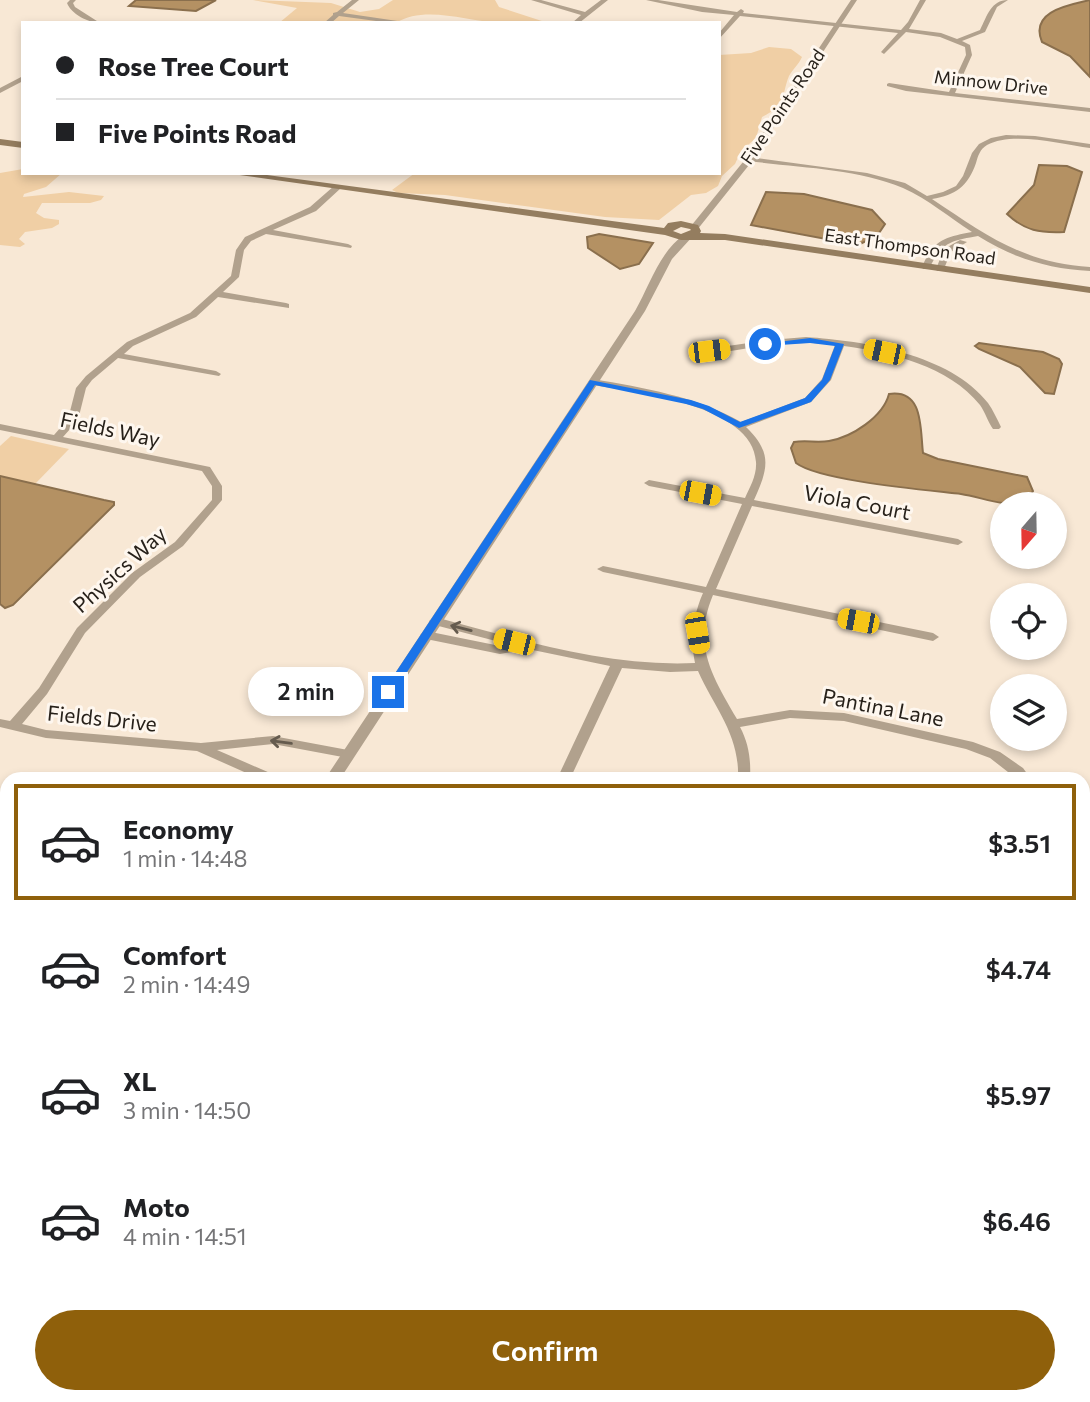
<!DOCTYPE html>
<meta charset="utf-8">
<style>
body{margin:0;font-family:Commissioner,sans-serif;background:#f2f2f2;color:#202124;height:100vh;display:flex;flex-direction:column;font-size:26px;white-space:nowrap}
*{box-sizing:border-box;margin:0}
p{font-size:23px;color:#757577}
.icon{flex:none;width:38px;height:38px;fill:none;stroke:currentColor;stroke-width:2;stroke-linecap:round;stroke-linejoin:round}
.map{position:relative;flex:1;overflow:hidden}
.drawer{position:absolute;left:0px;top:772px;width:1090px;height:632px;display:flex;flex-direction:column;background:#fff;border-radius:21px 21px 0 0;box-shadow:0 4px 10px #0003}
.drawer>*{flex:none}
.hud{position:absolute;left:21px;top:21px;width:700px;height:154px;border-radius:0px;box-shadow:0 4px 10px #0003;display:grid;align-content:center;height:154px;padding:0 35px;background:#fff}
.needle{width:46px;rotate:200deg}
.fabs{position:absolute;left:990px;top:492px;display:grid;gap:14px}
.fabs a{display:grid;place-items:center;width:77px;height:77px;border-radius:50%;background:#fff;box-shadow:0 4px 10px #0003;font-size:35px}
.end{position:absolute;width:32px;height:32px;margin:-16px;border:9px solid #1a73e8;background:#fff;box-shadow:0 0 0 4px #fff}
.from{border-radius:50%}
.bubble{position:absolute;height:49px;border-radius:24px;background:#fff;box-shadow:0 4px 10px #0003;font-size:23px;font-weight:600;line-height:49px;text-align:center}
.car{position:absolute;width:21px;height:42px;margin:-21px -10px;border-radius:9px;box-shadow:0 0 5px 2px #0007;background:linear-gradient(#f5c518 24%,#345 0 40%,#f5c518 0 76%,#345 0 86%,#f5c518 0)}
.hud b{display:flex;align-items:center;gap:24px;height:66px;font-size:26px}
.hud b+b{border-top:2px solid #e0e0e0}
.hud i{width:18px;height:18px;background:#202124}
ul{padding:12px 0 0;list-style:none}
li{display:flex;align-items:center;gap:21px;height:116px;margin:0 14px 10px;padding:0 21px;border:4px solid transparent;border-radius:0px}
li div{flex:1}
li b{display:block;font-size:26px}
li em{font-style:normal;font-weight:600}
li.on{border-color:#8f600b}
li>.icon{width:63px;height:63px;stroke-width:1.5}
.action{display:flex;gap:14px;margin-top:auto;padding:14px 35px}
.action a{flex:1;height:80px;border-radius:42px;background:#8f600b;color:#fff;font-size:28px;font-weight:600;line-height:80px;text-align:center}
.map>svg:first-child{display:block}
.green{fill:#f0cfa5}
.water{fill:#b49163;stroke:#8a6f4d;stroke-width:2}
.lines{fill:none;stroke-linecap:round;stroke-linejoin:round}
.minor{fill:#b1a18d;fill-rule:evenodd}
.tertiary{fill:#b1a18d;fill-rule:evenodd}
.secondary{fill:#947d5f;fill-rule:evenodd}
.oneway{stroke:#655b4e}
.route{fill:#1a73e8}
.labels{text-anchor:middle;stroke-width:6;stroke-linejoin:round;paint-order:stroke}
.far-street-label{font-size:18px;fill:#27211a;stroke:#fef7ef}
.street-label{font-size:21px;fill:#27211a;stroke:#fef7ef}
</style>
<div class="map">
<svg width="1090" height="1402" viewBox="0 0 1090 1402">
<rect width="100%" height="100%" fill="#f8e8d5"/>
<!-- green -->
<g class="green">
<path d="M 253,0 L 331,3 L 360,12 L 379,9 L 393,0 L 495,0 L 499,7 L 548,23 C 532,23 515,24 498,23 C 467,21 424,5 396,23 L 279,23 L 297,8 Z"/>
<path d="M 769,47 L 791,49 L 802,57 C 799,64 793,69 789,76 C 781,96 787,105 762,117 L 756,138 L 741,151 L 735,164 L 722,176 L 718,186 L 706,193 L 691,195 L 659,220 L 605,217 L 445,195 L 398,193 L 392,190 L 415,173 L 719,173 L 719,55 L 751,53 Z"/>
<polygon points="23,169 23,173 62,173 46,187 24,194 23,197 69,192 104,196 101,200 90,203 42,203 36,213 44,218 59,220 59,224 52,228 25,232 19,239 25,244 20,247 0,245 0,173"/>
<polygon points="11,436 69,449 35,484 0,476 0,446"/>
<polygon points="1083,1128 1090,1130 1090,1402 634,1402 622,1397 1083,1396"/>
</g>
<!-- water -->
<g class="water">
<polygon points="136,0 216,0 196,11 129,6"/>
<path d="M 1090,0 L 1090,77 L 1070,56 L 1042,42 C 1029,11 1069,5 1090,0 Z"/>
<path d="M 1039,165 L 1067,166 L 1082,172 L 1064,232 C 1040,233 1025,231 1007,214 L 1034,185 Z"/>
<polygon points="766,192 804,194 872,210 885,224 877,236 858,245 751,225"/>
<polygon points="599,234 653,243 639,264 620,269 588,248 587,237"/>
<polygon points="979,343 1043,352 1059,359 1062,364 1054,394 1045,393 1020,367 979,349 975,346"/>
<path d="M 889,394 C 924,389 920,429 923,453 L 938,459 L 1027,477 L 1033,491 L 1024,503 C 1004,507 981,497 961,494 C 927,490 820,481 796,463 L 791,448 L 794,442 C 806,440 817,443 829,441 C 852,437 883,417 889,394 Z"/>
<polygon points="0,476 104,500 114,502 114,505 13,605 5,608 0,604"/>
</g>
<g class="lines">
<!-- minor -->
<g class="minor">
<path d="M 70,0 L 76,0 L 73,3 L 75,7 L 100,23 C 89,23 71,14 67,3 Z"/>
<polygon points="352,0 359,0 343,13 411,23 391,23 339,16 331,23 324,23 333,15 333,13 337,12"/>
<polygon points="531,0 541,0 585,12 601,0 608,0 579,23 572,23 581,15"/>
<path d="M 646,0 L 658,0 L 737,12 L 741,9 L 744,11 L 743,13 L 901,30 L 908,22 L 920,0 L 926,0 L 909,29 L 941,33 L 957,39 L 980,30 C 987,16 991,0 1008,0 L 997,7 L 985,32 L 962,41 L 970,45 L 972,55 L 955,93 L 1090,108 L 1090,112 L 906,91 L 887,86 L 887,84 L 889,83 L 949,92 L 966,55 L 965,47 L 940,37 L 906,32 L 884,54 L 881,52 L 898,33 L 740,16 L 719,39 L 719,33 L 734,15 L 702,12 Z"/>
<polygon points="23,76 23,81 0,93 0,88"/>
<path d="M 1006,135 L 1035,136 L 1090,144 L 1090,148 C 1062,144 1012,131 987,145 C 980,149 978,156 976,163 C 968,186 956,195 932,199 C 986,235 1023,263 1090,267 L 1090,271 C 1048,269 1013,258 978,236 C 950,241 942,242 929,269 L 923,269 L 922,267 C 933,240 945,237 972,232 C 950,218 928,199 903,188 C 856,168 800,168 749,161 L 745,159 L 749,157 L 867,173 L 905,183 L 927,196 L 943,192 L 956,186 L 963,176 L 972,153 L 979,144 L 991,138 Z"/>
<polygon points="334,186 341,188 316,211 273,230 348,244 352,246 351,248 266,234 251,241 244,250 239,277 223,292 286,303 289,304 289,308 218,297 196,317 133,346 124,354 216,371 221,374 219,376 118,358 92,380 86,388 78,420 63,437 210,467 222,486 222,500 183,546 140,577 85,633 47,694 22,724 46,730 201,743 273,736 348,750 353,751 354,754 353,757 348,758 273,744 217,750 277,776 278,779 260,779 197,751 46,738 0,727 0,719 10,721 39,688 77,628 132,573 175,542 212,500 212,486 202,471 0,430 0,424 54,435 68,419 76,388 86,376 127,342 190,313 231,276 236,250 245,237 310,207"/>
<polygon points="960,240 967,242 951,252 943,271 937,271 936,269 944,249"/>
<path d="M 806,337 C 864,341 950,354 988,403 C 993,410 997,419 1001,427 L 999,429 L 993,429 C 988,422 985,412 980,405 C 949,366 890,352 844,346 L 831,380 L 811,402 L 746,427 C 773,453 768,469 754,500 L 958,539 L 963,542 L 958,545 L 752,506 L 716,589 L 933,633 L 939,637 L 933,641 L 713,595 C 692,645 712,676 737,719 L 790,710 L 844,713 L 973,742 L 1000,752 L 1023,768 L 1031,779 L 1017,779 L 990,758 L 966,749 L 844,721 L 790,718 L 740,727 C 749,744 751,760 750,779 L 738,779 C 740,735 715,709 698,671 L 670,672 L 622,668 L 570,779 L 557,779 L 610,666 L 528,649 L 500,654 L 426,639 L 420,635 L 426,631 L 500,646 L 511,645 L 431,624 L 429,621 L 435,617 C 521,640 606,667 695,663 C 690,639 693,616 703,593 L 603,572 L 597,569 L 603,566 L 706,587 L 742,504 L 649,486 L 644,483 L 649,480 L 745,498 C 750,487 757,475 756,462 C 753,405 636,392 593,385 L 588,382 L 593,379 C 644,388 695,396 741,422 L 805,398 L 822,379 L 835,345 C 793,339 752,348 710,354 L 705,351 L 707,349 L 770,340 Z"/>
</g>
<!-- tertiary -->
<g class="tertiary">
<polygon points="851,0 857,0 749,165 697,230 691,230 691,226 743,162"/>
<path d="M 685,234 L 693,236 L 672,259 L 645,311 L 340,779 L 325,779 L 635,311 C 650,285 659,252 685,234 Z"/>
<polygon points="7,1263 7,1290 0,1292 0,1265"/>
</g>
<!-- secondary -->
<g class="secondary">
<polygon points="0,139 23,142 23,148 0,145"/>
<path d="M 225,173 L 253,173 L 664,228 L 668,223 L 681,221 L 698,225 L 701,231 L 700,233 L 725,234 L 1090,287 L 1090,293 L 725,240 L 681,240 L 665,235 ZM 681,227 L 690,229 L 691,230 L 681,234 L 673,231 Z"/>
</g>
</g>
<!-- one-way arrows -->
<defs><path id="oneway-shaft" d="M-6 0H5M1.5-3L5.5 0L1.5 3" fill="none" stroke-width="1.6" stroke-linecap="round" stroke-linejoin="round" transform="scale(1.75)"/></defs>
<g class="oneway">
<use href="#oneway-shaft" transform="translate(461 628) rotate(-166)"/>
<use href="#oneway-shaft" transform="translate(281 742) rotate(-172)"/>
</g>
<!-- route -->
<polygon class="route" points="810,338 844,344 830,380 811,402 739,428 703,409 686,404 595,385 392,695 384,695 384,690 590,380 691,400 709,406 740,422 805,398 822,380 835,346 810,343 765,346 761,344"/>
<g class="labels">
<!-- far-street labels -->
<g class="far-street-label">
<text transform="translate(991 83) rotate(6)" y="6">Minnow Drive</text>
<text transform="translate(783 107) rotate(-56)" y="6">Five Points Road</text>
<text transform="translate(910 247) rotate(8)" y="6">East Thompson Road</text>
</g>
<!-- street labels -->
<g class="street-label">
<text transform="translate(110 430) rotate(12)" y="7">Fields Way</text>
<text transform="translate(857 503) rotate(11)" y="7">Viola Court</text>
<text transform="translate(120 570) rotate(-42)" y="7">Physics Way</text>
<text transform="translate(883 708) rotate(11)" y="7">Pantina Lane</text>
<text transform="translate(102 719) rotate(6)" y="7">Fields Drive</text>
</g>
</g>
</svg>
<div class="fabs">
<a><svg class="needle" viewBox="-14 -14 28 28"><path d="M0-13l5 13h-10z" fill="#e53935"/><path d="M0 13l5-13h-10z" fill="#757577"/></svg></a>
<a><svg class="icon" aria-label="locate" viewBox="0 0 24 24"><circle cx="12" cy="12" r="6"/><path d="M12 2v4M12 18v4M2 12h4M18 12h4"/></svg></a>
<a><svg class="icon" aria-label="layers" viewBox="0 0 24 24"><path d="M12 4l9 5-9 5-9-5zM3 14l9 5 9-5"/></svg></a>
</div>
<i class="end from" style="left:765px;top:344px"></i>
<i class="end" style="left:388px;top:692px"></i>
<div class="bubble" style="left:248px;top:667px;width:116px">2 min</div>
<i class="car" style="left:709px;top:351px;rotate:83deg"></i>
<i class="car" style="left:884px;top:352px;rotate:282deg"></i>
<i class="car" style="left:700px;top:493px;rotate:101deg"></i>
<i class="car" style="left:858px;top:621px;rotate:281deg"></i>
<i class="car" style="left:697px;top:633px;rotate:170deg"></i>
<i class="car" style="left:514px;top:642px;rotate:284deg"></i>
<div class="hud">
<b><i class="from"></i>Rose Tree Court</b>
<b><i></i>Five Points Road</b>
</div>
<section class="drawer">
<ul>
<li class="on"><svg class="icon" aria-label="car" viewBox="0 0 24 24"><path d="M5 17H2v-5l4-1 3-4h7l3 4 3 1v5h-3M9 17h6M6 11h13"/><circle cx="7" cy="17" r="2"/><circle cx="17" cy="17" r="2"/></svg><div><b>Economy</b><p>1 min · 14:48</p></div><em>$3.51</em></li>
<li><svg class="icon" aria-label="car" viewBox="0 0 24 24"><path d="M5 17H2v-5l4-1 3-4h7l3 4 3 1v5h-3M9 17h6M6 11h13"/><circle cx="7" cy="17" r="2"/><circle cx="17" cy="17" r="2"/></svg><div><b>Comfort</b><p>2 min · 14:49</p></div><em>$4.74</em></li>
<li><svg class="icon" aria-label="car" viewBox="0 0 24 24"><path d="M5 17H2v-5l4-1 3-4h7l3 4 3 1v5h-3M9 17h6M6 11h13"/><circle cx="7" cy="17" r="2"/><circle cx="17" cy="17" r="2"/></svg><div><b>XL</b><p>3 min · 14:50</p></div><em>$5.97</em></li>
<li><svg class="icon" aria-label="car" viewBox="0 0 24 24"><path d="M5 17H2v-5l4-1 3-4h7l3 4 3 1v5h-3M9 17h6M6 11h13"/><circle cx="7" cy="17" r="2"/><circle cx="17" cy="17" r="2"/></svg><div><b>Moto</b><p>4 min · 14:51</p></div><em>$6.46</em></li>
</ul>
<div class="action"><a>Confirm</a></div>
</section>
</div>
